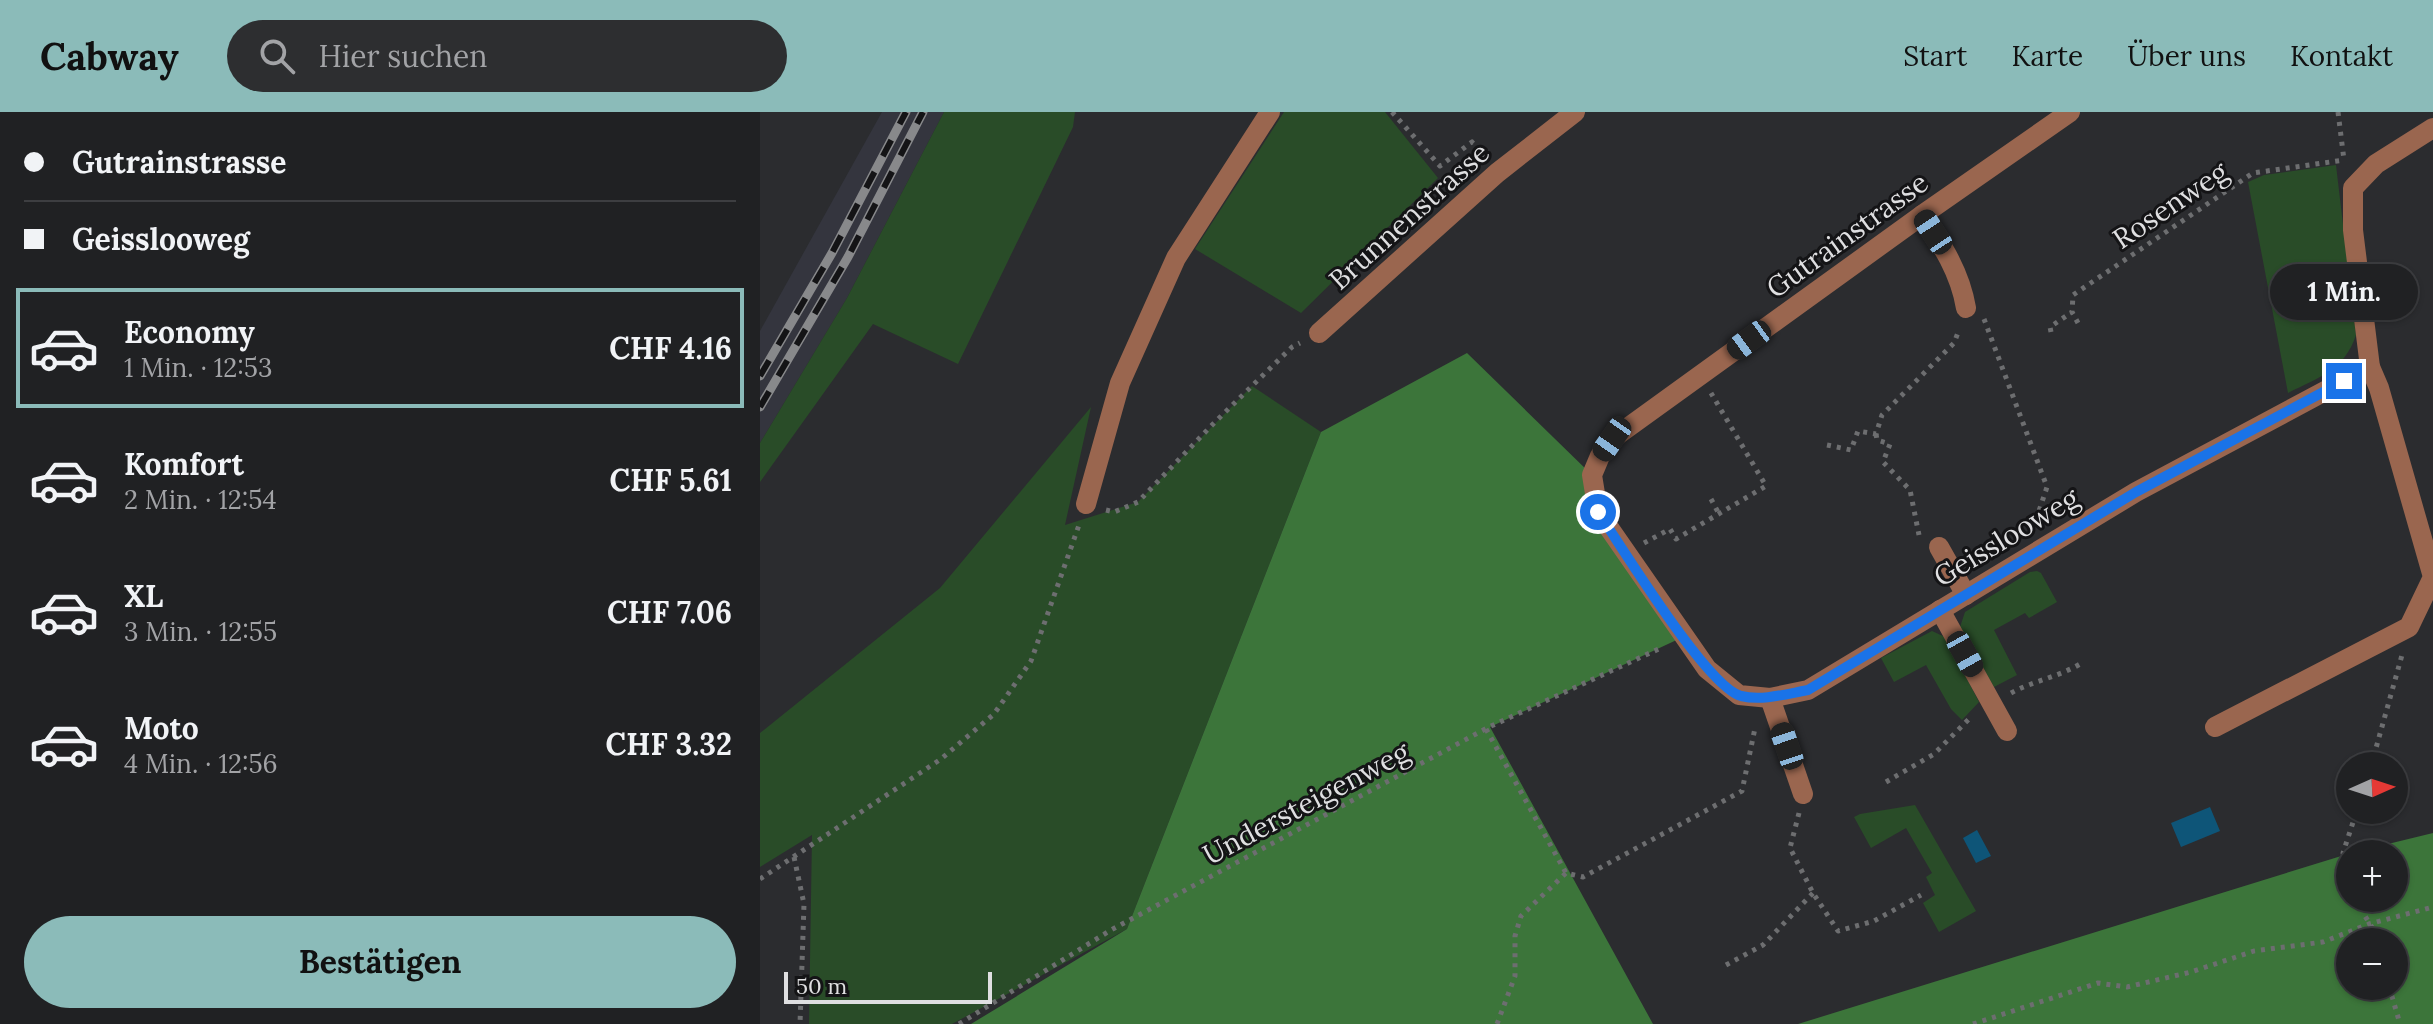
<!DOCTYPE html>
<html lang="de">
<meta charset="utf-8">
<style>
body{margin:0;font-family:Lora,serif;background:#2d2e30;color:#f1f3f6;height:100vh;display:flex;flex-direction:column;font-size:30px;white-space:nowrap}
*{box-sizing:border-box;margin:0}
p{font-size:26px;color:#a2a3a6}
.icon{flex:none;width:44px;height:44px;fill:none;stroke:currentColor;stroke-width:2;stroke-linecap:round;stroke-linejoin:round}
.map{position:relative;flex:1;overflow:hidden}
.drawer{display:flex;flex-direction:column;background:#202123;width:760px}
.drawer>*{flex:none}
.top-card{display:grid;align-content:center;height:176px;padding:0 24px;background:#202123}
.needle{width:52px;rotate:87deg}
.tools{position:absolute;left:1576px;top:640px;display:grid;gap:16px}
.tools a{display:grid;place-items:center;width:72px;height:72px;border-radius:50%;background:#202123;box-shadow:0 2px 6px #0004,0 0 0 2px #3d3e41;font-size:40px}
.scale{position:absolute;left:24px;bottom:20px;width:208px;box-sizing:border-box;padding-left:8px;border:4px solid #dfdfe1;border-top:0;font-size:22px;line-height:28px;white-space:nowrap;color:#dfdfe1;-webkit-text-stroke:6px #141416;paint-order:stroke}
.end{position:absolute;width:36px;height:36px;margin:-18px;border:10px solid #1a73e8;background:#fff;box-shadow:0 0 0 4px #fff}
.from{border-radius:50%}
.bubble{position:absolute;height:56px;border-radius:28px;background:#202123;box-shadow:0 2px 6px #0004,0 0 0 2px #3d3e41;font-size:26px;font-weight:700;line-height:56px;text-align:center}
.car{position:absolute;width:24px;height:48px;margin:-24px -12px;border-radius:10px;box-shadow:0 0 6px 2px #0007;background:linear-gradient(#222 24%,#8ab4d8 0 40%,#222 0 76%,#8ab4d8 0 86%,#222 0)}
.top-card b{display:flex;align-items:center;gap:28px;height:76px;font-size:30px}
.top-card b+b{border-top:2px solid #3d3e41}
.top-card i{width:20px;height:20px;background:#f1f3f6}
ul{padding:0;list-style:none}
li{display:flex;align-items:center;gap:24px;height:120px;margin:0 16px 12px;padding:0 8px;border:4px solid transparent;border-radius:0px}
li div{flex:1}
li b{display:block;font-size:30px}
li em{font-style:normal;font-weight:700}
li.current{border-color:#8bbbb9}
li>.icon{width:72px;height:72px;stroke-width:1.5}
.button{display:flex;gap:16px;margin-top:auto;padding:16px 24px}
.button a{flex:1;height:92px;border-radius:48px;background:#8bbbb9;color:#111;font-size:32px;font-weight:700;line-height:92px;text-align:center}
header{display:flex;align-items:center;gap:48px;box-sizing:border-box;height:112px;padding:0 40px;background:#8bbbb9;color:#111}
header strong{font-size:38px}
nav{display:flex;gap:44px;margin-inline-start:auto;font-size:28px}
.search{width:560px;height:72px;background:#2d2e30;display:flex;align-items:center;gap:20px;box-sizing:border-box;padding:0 28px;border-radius:44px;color:#a2a3a6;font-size:30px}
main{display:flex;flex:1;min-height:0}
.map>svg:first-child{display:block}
.built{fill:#34353e}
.green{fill:#294c28}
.forest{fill:#3c753a;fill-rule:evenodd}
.water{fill:#0e5578}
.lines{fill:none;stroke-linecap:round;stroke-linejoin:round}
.path{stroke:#6d6e70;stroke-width:5;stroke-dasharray:4 6;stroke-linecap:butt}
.minor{stroke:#9a664f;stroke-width:20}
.rail-casing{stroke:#88898b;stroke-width:9}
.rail{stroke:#141416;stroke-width:6;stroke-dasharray:18;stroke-linecap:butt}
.route{stroke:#1a73e8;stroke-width:10}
.labels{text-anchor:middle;stroke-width:6;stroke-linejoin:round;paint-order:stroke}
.street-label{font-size:28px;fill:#dfdfe1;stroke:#141416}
</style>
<header>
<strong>Cabway</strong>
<div class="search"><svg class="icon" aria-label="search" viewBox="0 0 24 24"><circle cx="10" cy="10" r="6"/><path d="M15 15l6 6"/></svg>Hier suchen</div>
<nav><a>Start</a><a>Karte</a><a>Über uns</a><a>Kontakt</a></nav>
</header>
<main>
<section class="drawer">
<div class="top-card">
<b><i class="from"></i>Gutrainstrasse</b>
<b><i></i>Geisslooweg</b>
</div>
<ul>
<li class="current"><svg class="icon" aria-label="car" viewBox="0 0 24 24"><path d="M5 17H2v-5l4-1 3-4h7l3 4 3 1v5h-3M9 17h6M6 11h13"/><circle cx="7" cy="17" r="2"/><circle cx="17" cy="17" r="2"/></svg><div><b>Economy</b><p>1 Min. · 12:53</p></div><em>CHF 4.16</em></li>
<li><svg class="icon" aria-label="car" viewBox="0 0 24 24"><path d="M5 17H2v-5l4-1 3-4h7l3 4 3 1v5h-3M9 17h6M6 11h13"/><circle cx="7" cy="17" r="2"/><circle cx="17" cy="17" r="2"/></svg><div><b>Komfort</b><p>2 Min. · 12:54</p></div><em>CHF 5.61</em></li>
<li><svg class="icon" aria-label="car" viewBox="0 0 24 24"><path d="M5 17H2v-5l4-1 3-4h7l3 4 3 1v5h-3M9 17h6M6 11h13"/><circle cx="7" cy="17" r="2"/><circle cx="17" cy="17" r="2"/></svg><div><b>XL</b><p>3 Min. · 12:55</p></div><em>CHF 7.06</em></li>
<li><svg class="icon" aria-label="car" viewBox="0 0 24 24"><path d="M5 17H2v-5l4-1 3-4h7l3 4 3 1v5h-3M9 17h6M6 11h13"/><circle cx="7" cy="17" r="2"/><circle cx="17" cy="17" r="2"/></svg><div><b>Moto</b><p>4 Min. · 12:56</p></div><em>CHF 3.32</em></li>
</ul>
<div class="button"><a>Bestätigen</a></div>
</section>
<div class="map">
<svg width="1673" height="912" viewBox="0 0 1673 912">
<rect width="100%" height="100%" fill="#2b2c2f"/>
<!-- built -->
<polygon class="built" points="122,0 184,0 87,186 0,331 0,219"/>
<!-- green -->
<g class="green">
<polygon points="184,0 315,0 313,15 198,252 113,212 0,370 0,331 87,186"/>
<polygon points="524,0 625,0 678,66 541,201 435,137"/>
<path d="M 1576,53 L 1596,223 C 1584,259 1559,265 1528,281 L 1488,70 L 1504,63 Z"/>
<polygon points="492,274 561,320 367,817 192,912 49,912 52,723 0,755 0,621 180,476 331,295 305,413 378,390"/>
<polygon points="1277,459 1281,461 1297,490 1269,506 1265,501 1234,518 1257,563 1234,575 1200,515 1205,500 1270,460"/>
<polygon points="1172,519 1185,525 1219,590 1202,608 1191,597 1166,553 1134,570 1121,546"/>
<polygon points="1155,693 1216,799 1179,820 1163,791 1175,783 1166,765 1172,761 1146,716 1111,736 1094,705 1100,702"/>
</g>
<!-- forest -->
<g class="forest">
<polygon points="707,241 832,363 839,401 923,525 730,615 893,912 211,912 367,817 561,320"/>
<path d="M 1673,721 L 1673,912 L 1038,912 L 1591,741 ZM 1590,742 L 1634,742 L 1634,786 L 1590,786 ZM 1590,830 L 1634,830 L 1634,874 L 1590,874 Z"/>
</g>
<!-- water -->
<g class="water">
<polygon points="1450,695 1460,719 1421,735 1411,711"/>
<polygon points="1217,718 1231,744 1216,751 1203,726"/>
</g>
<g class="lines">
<!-- path -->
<g class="path">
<polyline points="632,0 680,54 712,30 724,45"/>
<polyline points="1578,0 1584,48"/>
<polyline points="1224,207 1287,375 1279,399 1285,410"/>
<polyline points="1318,211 1312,200 1313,183 1493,61 1584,48"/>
<polyline points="1291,220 1290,215 1312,200"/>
<polyline points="1116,322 1117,328 1130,332 1123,350 1150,378 1159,423"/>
<polyline points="1067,333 1091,338 1098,319 1116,322 1122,303 1194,231 1199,218"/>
<polyline points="951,387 959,402"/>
<polyline points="346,398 354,400 378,390 455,310 532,235 540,231"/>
<polyline points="884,431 910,417 916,427 1006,374 951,281"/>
<path d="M 1251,581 C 1273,569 1298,565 1320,552"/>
<polyline points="726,617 806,761 823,765 982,679 995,616"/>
<polyline points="1611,654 1642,543"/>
<polyline points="1126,670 1174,642 1212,604"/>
<polyline points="1039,701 1030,736 1053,781 1078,819 1114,809 1161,783"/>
<polyline points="34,745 44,792 40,912"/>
<polyline points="1590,762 1583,741 1597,698"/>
<polyline points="0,767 181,647 234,602 271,549 319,413"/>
<polyline points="1598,786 1605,804 1621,830"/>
<polyline points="966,853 1003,833 1053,781"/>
<polyline points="1629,874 1640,912"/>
<polyline points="199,912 351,818 729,615 903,535"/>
<polyline points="737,912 755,864 755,824 761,804 806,761"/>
<polyline points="1213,912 1338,871 1367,875 1431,860 1494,839 1563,830 1609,812 1673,795"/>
</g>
<!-- minor -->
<g class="minor">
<polyline points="1310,0 1165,101 852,327 840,344 832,363 838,400 947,557 979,583 1010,586 1048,578 1376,380 1610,255"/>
<path d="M 1162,103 C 1182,133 1200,160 1206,196"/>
<polyline points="559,221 737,61 815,0"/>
<polyline points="326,392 360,271 416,146 510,0"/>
<polyline points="1179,435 1206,483"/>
<polyline points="1180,498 1247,619"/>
<polyline points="1010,586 1043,682"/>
<polyline points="1455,615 1649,515 1673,465 1619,276 1610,255 1593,118 1593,76 1616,52 1673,16"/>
</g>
<defs>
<g id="rail">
<polyline points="0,264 72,141 146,0"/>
<polyline points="0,295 88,145 163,0"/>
</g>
</defs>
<!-- rail casing -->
<use href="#rail" class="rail-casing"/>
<!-- rail -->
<use href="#rail" class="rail"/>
</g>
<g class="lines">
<!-- route -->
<path class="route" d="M 838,400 C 862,435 947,575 981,584 C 1003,589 1026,582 1048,578 L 1376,380 L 1584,269"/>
</g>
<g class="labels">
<!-- street labels -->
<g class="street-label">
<text transform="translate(1410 93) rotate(-34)" y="10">Rosenweg</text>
<text transform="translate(649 104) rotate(-42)" y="10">Brunnenstrasse</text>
<text transform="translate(1087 123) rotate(-36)" y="10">Gutrainstrasse</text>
<text transform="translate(1246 425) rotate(-31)" y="10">Geisslooweg</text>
<text transform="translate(546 691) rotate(-28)" y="10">Understeigenweg</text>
</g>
</g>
</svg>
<div class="tools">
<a><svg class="needle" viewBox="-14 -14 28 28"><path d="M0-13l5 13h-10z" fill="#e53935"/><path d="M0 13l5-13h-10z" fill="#a2a3a6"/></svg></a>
<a>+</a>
<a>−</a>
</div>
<div class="scale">50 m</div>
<i class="end from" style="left:838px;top:400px"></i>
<i class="end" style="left:1584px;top:269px"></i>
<div class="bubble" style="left:1510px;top:152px;width:148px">1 Min.</div>
<i class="car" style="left:1173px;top:120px;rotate:327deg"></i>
<i class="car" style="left:989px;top:228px;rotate:234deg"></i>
<i class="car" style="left:852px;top:327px;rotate:215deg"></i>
<i class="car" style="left:1205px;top:542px;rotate:151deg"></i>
<i class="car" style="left:1027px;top:634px;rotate:341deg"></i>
</div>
</main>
